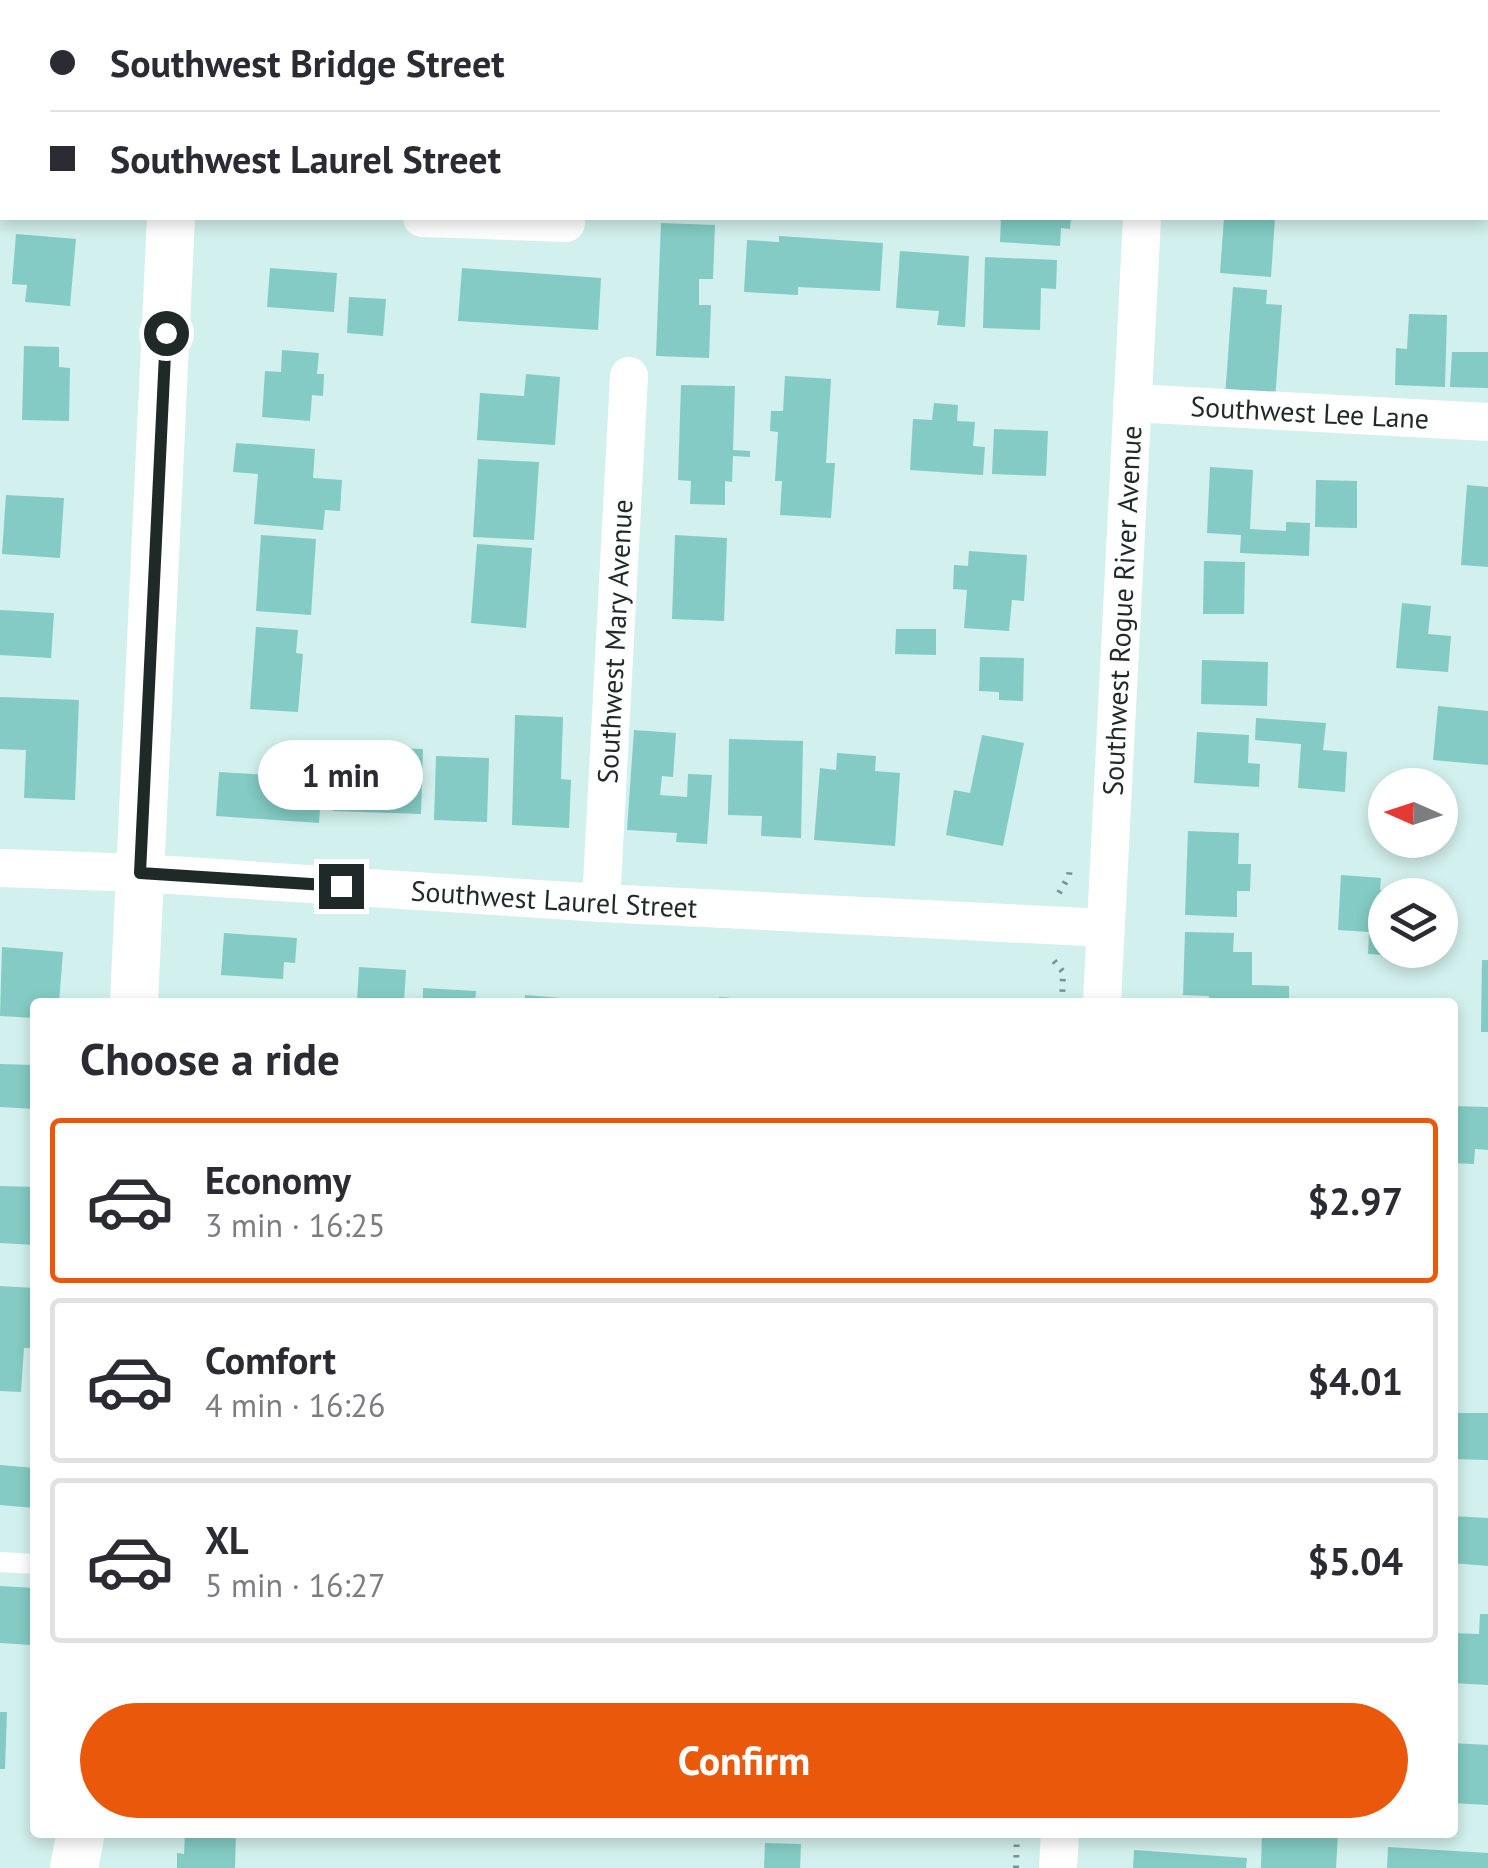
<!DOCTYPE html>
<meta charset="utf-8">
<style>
body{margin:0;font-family:"PT Sans",sans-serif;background:#f2f2f3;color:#2b2b33;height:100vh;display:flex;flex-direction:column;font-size:38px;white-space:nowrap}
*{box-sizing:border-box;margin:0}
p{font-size:32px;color:#7c7c81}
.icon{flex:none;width:55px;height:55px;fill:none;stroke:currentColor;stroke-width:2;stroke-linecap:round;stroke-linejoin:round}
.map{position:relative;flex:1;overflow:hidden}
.drawer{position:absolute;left:30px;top:998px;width:1428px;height:840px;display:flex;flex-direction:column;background:#fff;border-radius:10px;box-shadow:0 5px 15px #0003}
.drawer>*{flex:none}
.banner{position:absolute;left:0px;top:0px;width:1490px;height:220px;box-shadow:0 5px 15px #0003;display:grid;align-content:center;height:220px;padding:0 50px;background:#fff}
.needle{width:65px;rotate:273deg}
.controls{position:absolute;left:1368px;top:768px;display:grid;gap:20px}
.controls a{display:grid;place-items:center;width:90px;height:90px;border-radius:50%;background:#fff;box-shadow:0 5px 15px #0003;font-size:50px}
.end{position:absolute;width:45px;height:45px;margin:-22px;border:12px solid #1e2928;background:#fff;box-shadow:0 0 0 5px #fff}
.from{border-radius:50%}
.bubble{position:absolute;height:70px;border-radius:35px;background:#fff;box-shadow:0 5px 15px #0003;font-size:32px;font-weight:800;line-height:70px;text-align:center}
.banner b{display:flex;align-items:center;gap:35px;height:95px;font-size:38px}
.banner b+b{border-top:2px solid #e1e1e2}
.banner i{width:25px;height:25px;background:#2b2b33}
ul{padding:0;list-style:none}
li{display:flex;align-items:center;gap:30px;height:165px;margin:0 20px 15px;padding:0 30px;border:5px solid #e1e1e2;border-radius:10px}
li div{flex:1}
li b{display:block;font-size:38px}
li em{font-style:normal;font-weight:800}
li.current{border-color:#ea580c}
li>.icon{width:90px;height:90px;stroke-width:1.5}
h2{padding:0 50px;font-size:45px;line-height:120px}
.button{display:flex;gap:20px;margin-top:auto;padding:20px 50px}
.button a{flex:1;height:115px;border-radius:60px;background:#ea580c;color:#fff;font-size:40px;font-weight:800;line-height:115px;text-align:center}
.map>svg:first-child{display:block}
.building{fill:#83cbc4}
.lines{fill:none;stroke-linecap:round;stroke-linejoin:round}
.path{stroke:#7d9290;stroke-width:6;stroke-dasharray:2.5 8;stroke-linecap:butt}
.service{stroke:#fff;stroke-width:20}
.minor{stroke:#fff;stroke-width:38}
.tertiary{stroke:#fff;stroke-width:48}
.route{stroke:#1e2928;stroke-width:12}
.labels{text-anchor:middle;stroke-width:8;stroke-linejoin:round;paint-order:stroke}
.street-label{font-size:28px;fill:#1e2928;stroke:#d2f0ed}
</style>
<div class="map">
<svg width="1488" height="1868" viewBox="0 0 1488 1868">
<rect width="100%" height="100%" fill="#d2f0ed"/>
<!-- building -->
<g class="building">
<polygon points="1001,218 1071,218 1070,229 1061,228 1060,246 1000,242"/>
<polygon points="1224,218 1275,218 1271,277 1220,273"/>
<polygon points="661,223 715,225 713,279 699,279 699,305 711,305 709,358 656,356"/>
<polygon points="16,234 76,239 70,306 25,302 27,285 12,284"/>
<polygon points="779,236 883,243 880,291 798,287 798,295 744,292 747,240 779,242"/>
<polygon points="900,251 969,256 965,327 937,325 939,311 896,308"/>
<polygon points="985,257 1057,260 1056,289 1041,288 1040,330 983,328"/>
<polygon points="270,268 337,273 334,312 267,307"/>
<polygon points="462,268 601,278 598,330 458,321"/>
<polygon points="1233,287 1267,290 1266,304 1282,305 1275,400 1225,397"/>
<polygon points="349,297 386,299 383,336 347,333"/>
<polygon points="1409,314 1447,315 1445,387 1395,385 1396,348 1407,349"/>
<polygon points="24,346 59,347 59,367 70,368 69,421 22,420"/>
<polygon points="282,350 319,353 317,374 324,374 323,396 312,395 310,421 262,417 265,371 281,372"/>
<polygon points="1452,352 1488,352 1488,388 1450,387"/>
<polygon points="526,374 560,377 555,445 477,440 480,393 524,396"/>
<polygon points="785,376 831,379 826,463 835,463 831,518 780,515 782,481 775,481 778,432 770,431 771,411 783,411"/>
<polygon points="681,385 735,386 733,450 750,451 750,457 733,456 732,482 725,481 725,505 690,504 691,481 678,480"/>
<polygon points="934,403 958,405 957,421 975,422 973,446 985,447 983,475 910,470 913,419 932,420"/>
<polygon points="994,429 1048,431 1046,476 992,474"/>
<polygon points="236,443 315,449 313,478 342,480 340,511 325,510 323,530 254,524 258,474 233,472"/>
<polygon points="478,459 539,462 534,540 473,537"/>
<polygon points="1210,467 1253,470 1250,529 1286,531 1286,522 1310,523 1309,556 1240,553 1241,535 1207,533"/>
<polygon points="1316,480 1357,481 1357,528 1315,527"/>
<polygon points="1467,485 1488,487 1488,567 1461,565"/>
<polygon points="6,495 64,498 60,558 2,554"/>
<polygon points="261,535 316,539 311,615 256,611"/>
<polygon points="675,535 727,538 724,621 672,619"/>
<polygon points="477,544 532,548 526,628 471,623"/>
<polygon points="969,551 1027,555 1024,601 1012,600 1009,631 964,628 967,590 953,589 954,565 968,566"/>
<polygon points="1204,561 1245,562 1244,614 1203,614"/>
<polygon points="1402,603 1431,606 1428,634 1451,636 1448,672 1396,668"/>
<polygon points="0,610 54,613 51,658 0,655"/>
<polygon points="256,627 298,630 296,653 303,654 298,712 250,709"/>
<polygon points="896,629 936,629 936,655 895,654"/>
<polygon points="980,657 1024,658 1023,701 999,700 999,692 979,691"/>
<polygon points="1202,660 1268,662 1267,706 1201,704"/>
<polygon points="0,697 79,700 75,800 24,798 26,750 0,749"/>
<polygon points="1438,706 1488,711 1488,765 1433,760"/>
<polygon points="515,715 563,717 561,779 571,780 569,828 512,825"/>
<polygon points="1256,718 1326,723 1323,750 1347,752 1345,792 1298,788 1301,744 1255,740"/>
<polygon points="634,730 676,733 673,777 662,776 660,795 687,797 688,774 712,775 707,844 676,842 677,833 627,830"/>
<polygon points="1197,732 1249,735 1248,763 1260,764 1259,787 1194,783"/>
<polygon points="982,735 1024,743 1003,846 946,835 954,790 970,793"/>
<polygon points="729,739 803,741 801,838 761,836 762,816 728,815"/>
<polygon points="351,747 423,749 421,814 333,811 333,785 350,786"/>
<polygon points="837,753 876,756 875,771 900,773 895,846 814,840 820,768 836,770"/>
<polygon points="436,756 489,758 487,822 434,820"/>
<polygon points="219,772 322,778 319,823 216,816"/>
<polygon points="1188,831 1239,833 1238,864 1251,864 1250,891 1237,891 1237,917 1185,915"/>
<polygon points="1341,875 1381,878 1380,890 1408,892 1408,895 1385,895 1385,950 1412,950 1411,957 1368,954 1369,932 1338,930"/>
<polygon points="1185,932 1234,933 1233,952 1252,952 1252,985 1289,986 1289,1002 1209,1002 1209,996 1183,995"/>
<polygon points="224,933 297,938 295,963 284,962 283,979 221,975"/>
<polygon points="2,947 63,952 59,1002 35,1002 35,1018 0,1016"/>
<polygon points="1482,960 1488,960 1488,1032 1481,1032"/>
<polygon points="359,967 406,970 404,1002 357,1002"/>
<polygon points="423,988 476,991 475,1002 423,1002"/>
<polygon points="525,995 585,1000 584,1002 525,1002"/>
<polygon points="719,997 759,1000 758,1002 718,1002"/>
<polygon points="0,1064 35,1065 35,1109 0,1107"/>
<polygon points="1452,1106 1488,1107 1488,1150 1475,1149 1474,1164 1452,1163"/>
<polygon points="0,1186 35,1187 35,1245 0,1243"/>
<polygon points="0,1286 35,1288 34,1348 24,1348 21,1392 0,1391"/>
<polygon points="1452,1413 1488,1413 1488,1460 1452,1459"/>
<polygon points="0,1465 35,1468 34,1508 0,1505"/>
<polygon points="1452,1516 1488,1518 1488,1566 1452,1563"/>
<polygon points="0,1586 34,1588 31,1645 0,1643"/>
<polygon points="1480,1614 1488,1614 1488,1685 1452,1683 1452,1633 1479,1634"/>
<polygon points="0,1712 7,1712 5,1769 0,1769"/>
<polygon points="1452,1743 1488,1745 1488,1805 1452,1803"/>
<polygon points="185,1832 236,1832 235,1868 177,1868 177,1853 184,1854"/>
<polygon points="1262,1832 1338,1833 1336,1868 1261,1868"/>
<polygon points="765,1843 801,1844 800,1868 764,1868"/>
<polygon points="1388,1847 1488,1853 1488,1868 1387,1868"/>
<polygon points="1134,1850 1247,1858 1246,1868 1133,1868"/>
</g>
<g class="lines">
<!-- path -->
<g class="path">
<polyline points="1113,2 1113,0"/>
<polyline points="1059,893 1069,876 1070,868"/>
<polyline points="1054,961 1063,972 1062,1002"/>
<polyline points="1016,1868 1017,1832"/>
</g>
<!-- service -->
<polyline class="service" points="0,1562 35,1564"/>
<!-- minor -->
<g class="minor">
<polyline points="1153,2 1153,0"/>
<polyline points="422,218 566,223"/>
<path id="s1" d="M 1132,403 L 1488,422"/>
<path id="s2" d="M 0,868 L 140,873 L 601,903 L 1106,928"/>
<path id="s3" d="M 601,903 L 629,376"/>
<path id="s4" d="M 1102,1002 L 1142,218"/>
<polyline points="1058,1868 1060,1832"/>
</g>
<!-- tertiary -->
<g class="tertiary">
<polyline points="183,2 183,0"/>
<polyline points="134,1002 171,218"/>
<polyline points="74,1868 81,1832"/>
</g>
</g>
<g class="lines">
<!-- route -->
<polyline class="route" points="166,333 140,873 341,886"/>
</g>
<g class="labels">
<!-- street labels -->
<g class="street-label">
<text dy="10" stroke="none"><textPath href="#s1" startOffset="178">Southwest Lee Lane</textPath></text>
<text dy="10" stroke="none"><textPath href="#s4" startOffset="392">Southwest Rogue River Avenue</textPath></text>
<text dy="10" stroke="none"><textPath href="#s3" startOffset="262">Southwest Mary Avenue</textPath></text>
<text dy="10" stroke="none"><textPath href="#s2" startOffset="555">Southwest Laurel Street</textPath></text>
</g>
</g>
</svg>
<div class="controls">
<a><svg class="needle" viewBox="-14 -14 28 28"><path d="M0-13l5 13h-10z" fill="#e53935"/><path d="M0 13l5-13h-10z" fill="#7c7c81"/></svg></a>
<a><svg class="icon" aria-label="layers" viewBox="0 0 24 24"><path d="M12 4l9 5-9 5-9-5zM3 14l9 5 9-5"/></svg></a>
</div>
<i class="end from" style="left:166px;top:333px"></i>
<i class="end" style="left:341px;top:886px"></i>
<div class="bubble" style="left:258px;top:740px;width:165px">1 min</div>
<div class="banner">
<b><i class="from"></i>Southwest Bridge Street</b>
<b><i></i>Southwest Laurel Street</b>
</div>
<section class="drawer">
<h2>Choose a ride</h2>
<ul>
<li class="current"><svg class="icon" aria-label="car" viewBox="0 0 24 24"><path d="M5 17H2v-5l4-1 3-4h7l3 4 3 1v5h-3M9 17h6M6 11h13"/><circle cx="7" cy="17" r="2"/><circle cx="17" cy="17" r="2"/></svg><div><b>Economy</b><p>3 min · 16:25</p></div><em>$2.97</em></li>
<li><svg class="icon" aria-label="car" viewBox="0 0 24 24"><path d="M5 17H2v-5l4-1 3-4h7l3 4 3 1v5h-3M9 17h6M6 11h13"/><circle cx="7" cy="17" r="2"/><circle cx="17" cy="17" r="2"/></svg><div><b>Comfort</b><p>4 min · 16:26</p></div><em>$4.01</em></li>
<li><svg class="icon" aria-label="car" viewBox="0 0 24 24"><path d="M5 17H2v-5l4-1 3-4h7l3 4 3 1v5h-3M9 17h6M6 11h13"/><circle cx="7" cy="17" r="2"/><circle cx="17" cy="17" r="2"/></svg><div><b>XL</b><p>5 min · 16:27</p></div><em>$5.04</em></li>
</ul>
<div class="button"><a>Confirm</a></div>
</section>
</div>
